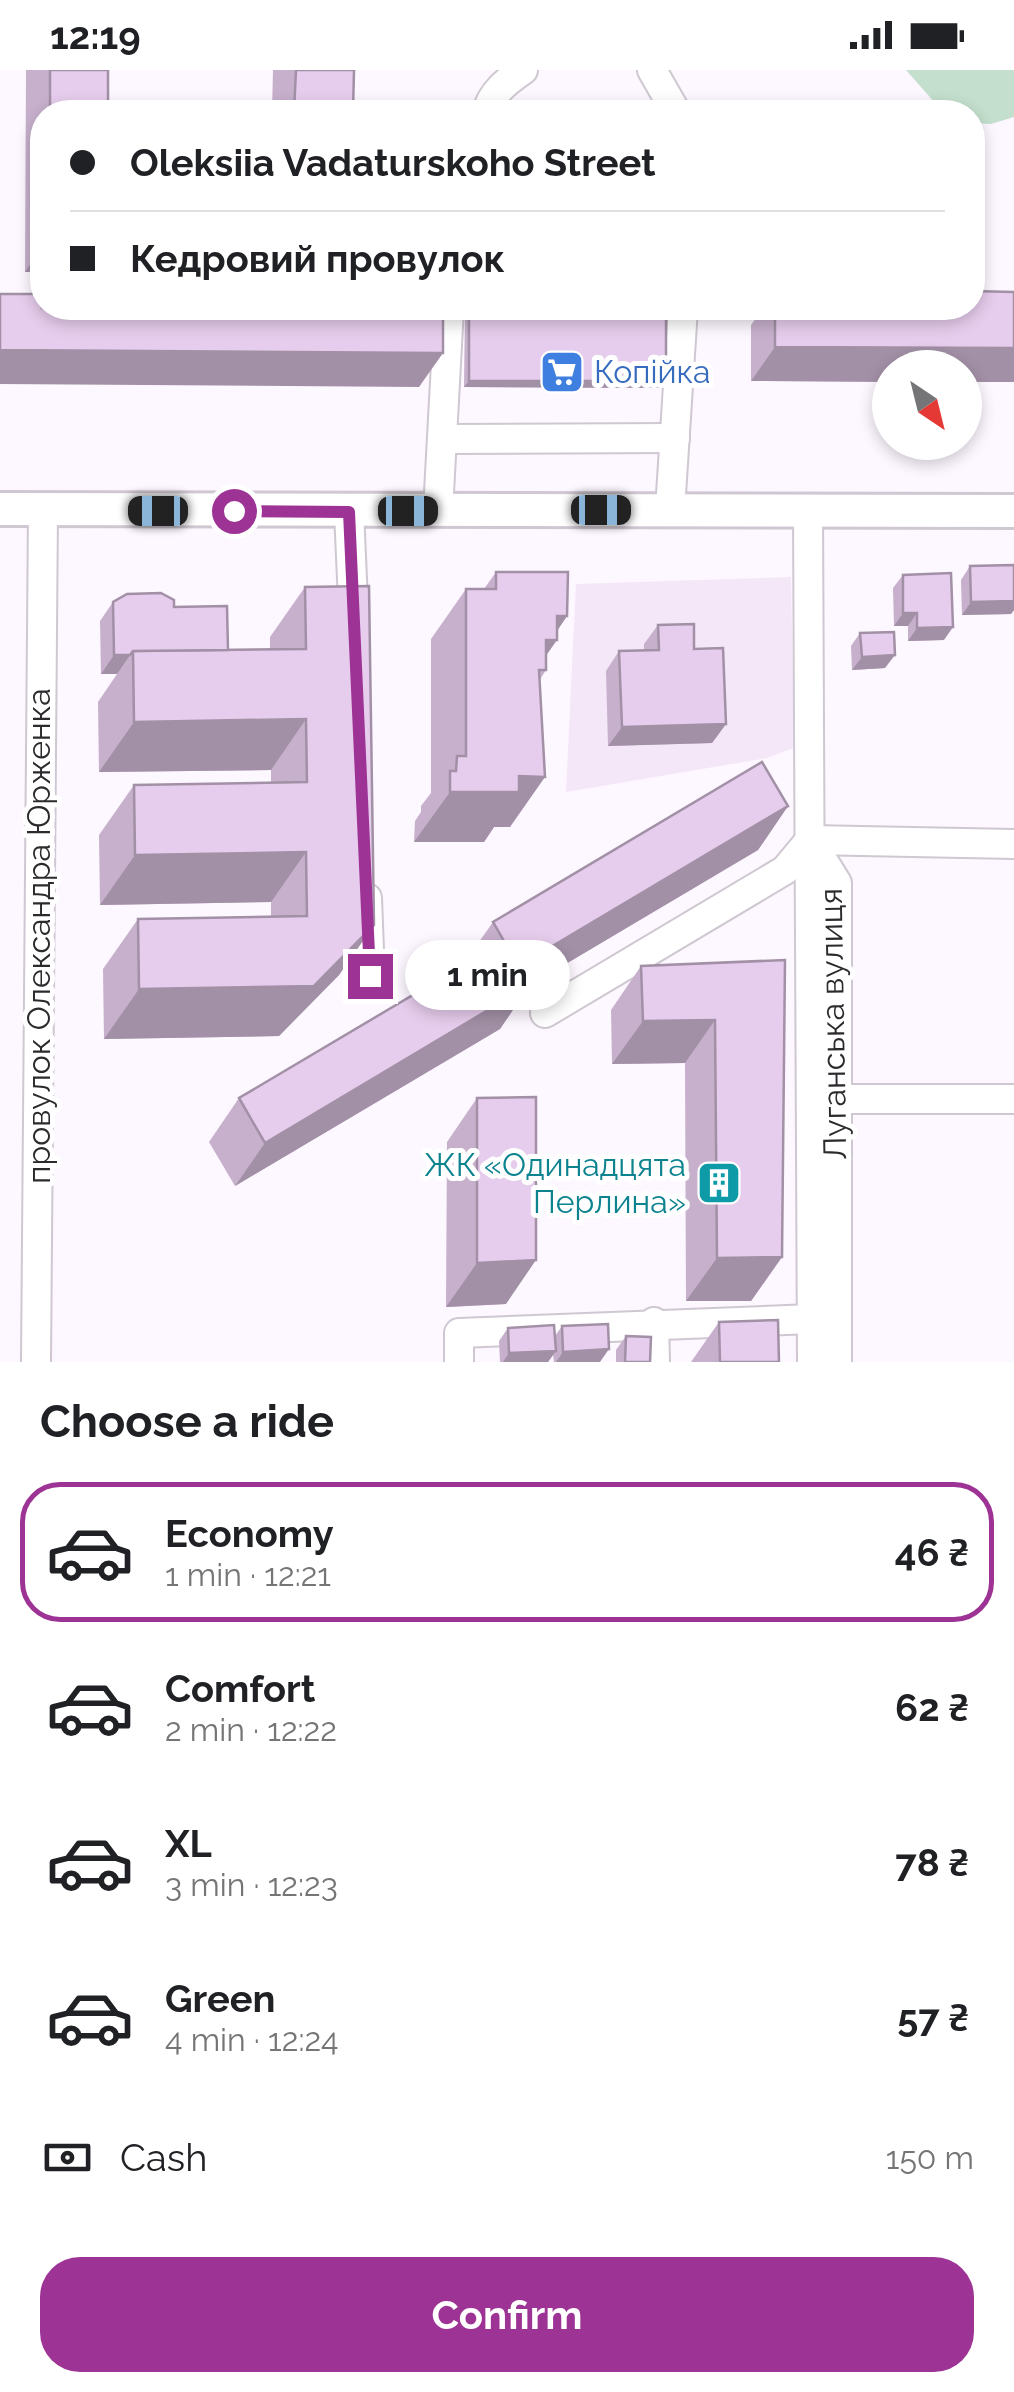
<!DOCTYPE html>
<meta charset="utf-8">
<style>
body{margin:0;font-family:Raleway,sans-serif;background:#f6f6f6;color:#202124;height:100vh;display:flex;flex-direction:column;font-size:38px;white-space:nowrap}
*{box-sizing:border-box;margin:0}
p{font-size:32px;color:#757577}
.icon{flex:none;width:55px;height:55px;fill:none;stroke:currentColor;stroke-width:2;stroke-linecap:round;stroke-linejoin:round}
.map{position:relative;height:1292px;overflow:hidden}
.panel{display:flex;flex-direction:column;background:#fff;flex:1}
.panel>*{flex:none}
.banner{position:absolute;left:30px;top:30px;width:955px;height:220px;border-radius:40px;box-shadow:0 5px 15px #0003;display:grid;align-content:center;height:220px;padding:0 40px;background:#fff}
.needle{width:65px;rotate:145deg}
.controls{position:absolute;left:872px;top:280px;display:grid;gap:20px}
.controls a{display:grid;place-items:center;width:110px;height:110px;border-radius:50%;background:#fff;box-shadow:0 5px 15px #0003;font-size:50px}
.end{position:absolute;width:45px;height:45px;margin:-22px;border:12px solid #9d3395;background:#fff;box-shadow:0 0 0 5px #fff}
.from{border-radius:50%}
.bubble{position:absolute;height:70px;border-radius:35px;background:#fff;box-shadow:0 5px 15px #0003;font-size:32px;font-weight:700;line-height:70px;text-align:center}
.car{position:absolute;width:30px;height:60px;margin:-30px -15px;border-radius:12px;box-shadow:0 0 8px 2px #0007;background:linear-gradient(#222 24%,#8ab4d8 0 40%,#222 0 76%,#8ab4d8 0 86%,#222 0)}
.banner b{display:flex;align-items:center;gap:35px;height:95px;font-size:38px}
.banner b+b{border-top:2px solid #e0e0e0}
.banner i{width:25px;height:25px;background:#202124}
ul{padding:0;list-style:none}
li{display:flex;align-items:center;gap:30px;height:140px;margin:0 20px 15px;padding:0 20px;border:5px solid transparent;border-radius:40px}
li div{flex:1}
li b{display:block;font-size:38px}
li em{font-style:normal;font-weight:700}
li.selected{border-color:#9d3395}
li>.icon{width:90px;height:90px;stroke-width:1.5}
h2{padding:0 40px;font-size:45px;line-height:120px}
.pay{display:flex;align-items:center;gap:25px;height:110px;padding:0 40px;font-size:38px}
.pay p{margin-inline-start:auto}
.primary-button{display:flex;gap:20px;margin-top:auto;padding:20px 40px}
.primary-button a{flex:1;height:115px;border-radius:40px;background:#9d3395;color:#fff;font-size:40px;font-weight:700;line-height:115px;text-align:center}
.status{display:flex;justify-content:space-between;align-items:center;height:70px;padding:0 50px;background:#fff;direction:ltr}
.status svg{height:28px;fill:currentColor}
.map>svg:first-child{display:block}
.built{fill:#f4e7f8}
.green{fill:#c4dfcd}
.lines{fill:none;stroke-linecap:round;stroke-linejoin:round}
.minor-casing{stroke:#cfc7d1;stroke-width:32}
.major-casing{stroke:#cfc7d1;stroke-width:38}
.minor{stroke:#fff;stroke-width:28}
.major{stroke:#fff;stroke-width:32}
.wall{fill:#c7b0cc}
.shaded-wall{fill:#a290a6}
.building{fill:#e7cded;stroke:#a290a6;stroke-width:2.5}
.route{stroke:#9d3395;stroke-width:12}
.labels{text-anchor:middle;stroke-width:10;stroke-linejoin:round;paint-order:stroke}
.shop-label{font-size:32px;fill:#366cbe;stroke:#fff;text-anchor:start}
.street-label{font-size:32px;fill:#2d2a2e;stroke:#fff}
.culture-label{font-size:32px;fill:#0d838f;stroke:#fff;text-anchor:end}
</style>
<div class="status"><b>12:19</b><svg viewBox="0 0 49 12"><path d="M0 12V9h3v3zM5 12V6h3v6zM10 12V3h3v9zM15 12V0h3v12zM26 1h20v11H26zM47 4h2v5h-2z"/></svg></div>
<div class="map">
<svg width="1014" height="1292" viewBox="0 0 1014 1292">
<rect width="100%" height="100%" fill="#fdf7ff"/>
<!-- built -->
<polygon class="built" points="791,507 794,678 767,688 566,722 576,514"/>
<!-- green -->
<polygon class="green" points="906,0 1014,0 1014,47 991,54 973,53 972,42 943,42"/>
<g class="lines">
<defs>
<g id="minor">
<polyline points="652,0 676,42"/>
<path d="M 487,42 C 491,23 507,11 523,0"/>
<polyline points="442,369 675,368"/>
<polyline points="670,440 683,238"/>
<polyline points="349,441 354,555"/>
<polyline points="438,441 449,238"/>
<polyline points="808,441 812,1292"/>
<polyline points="810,770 1014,774"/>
<polyline points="811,771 837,813 837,1292"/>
<polyline points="367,828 370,906"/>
<polyline points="545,943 785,800 810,770"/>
<polyline points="834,1029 1014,1029"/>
<polyline points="654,1252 655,1292"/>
<polyline points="36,1292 43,440"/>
<polyline points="459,1292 459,1263 812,1249"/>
</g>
<polyline id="major" points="0,439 1014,441"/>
</defs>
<!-- minor casing -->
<use href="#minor" class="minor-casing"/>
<!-- major casing -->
<use href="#major" class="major-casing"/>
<!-- minor -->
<use href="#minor" class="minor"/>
<!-- major -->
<use href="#major" class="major"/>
</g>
<!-- wall -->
<g class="wall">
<polygon points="26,0 108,0 108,42 42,42 42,202 25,202"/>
<polygon points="273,0 354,0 353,42 272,42"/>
<polygon points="1014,222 1014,312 751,311 751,255 763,238 972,238"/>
<polygon points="465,238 666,238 666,311 662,318 464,317"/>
<polygon points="1014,495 1014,540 1011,544 962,545 961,510 970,496"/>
<polygon points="496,502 567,546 557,560 546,585 546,600 539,611 510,757 494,757 484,772 414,772 415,751 421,742 421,736 431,723 431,569 466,519 484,519"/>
<polygon points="903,505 944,570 908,571 908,556 894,556 893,518"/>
<polygon points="305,517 374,855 339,905 279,966 104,969 103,899 138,849 271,847 271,832 100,835 99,765 134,715 271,713 271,700 99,702 98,632 117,604 101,604 100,551 113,532 174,537 228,580 270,579 270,567"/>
<polygon points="658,555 694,579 726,654 712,673 608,676 606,601 619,581 644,581 644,574"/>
<polygon points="860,563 885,598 852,600 851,576"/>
<polygon points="788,736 758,780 530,915 500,959 235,1116 209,1072 239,1028 462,896 493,852"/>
<polygon points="785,890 782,1187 751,1231 686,1231 685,993 612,994 611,940 641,896"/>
<polygon points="477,1028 506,1234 446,1237 447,1072"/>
<polygon points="719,1252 779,1292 691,1292"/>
<polygon points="562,1256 600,1292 554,1292 553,1284 548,1292 500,1292 499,1271 508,1258 555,1266"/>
<polygon points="626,1266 650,1292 616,1292 616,1280"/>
</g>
<!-- shaded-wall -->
<g class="shaded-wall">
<polygon points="42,177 42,202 25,202"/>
<polygon points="775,277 1014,278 1014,312 965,312 965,298 890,298 890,312 751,311"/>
<polygon points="0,280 443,283 419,317 0,314"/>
<polygon points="469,311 666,311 662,318 464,317"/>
<polygon points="1014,531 1014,540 1011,544 962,545 971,532"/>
<polygon points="903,543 917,543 908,556 894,556"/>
<polygon points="557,546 567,546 551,570 557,570 522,620"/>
<polygon points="953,557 944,570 908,571 917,558"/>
<polygon points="114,585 130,585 117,604 101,604"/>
<polygon points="895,585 885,598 852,600 862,587"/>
<polygon points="306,649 271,700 99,702 134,652"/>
<polygon points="726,654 712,673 608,676 622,657"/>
<polygon points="519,706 545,707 510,757 494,757 484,772 414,772 450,722"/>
<polygon points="788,736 758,780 488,940 519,896"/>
<polygon points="306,782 271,832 100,835 135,785"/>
<polygon points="374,855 339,905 279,966 104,969 139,919"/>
<polygon points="530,915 500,959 235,1116 265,1073"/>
<polygon points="715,950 685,993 612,994 643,951"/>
<polygon points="782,1187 751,1231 686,1231 717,1188"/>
<polygon points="536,1190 506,1234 446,1237 477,1193"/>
<polygon points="609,1279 600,1292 556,1292 563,1282"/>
<polygon points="556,1281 548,1292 503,1292 509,1283"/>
</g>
<!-- building -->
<g class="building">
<rect x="50" y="0" width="58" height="42"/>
<polygon points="296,0 354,0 353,42 294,42"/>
<polygon points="972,221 1014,222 1014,278 775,277 775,238 972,238"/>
<polygon points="0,224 42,224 42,238 443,238 443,283 0,280"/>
<rect x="469" y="238" width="197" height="73"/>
<polygon points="1014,495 1014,531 971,532 970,496"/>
<polygon points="496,502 568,502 567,546 557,546 557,570 546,570 546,600 539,600 545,707 519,706 519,722 450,722 450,701 456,701 457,686 466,686 466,519 496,519"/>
<polygon points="951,503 953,557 917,558 917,543 903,543 903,505"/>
<polygon points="369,516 374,855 314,916 139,919 138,849 307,846 306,782 135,785 134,715 307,712 306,649 134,652 133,581 306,579 305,517"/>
<polygon points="161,523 174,530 174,537 227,536 228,580 133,581 130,585 114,585 113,532 127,524"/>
<polygon points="694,554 694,579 723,578 726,654 622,657 619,581 659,580 658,555"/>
<polygon points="894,562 895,585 862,587 860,563"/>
<polygon points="762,692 788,736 519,896 530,915 265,1073 239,1028 504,871 493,852"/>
<polygon points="785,890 782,1187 717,1188 715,950 643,951 641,896"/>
<polygon points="536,1027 536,1190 477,1193 477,1028"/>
<polygon points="778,1250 779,1292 720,1292 719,1252"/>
<polygon points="608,1254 609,1279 563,1282 562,1256"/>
<polygon points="554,1255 556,1281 509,1283 508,1258"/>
<polygon points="626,1266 651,1267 650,1292 625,1292"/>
</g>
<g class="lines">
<!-- route -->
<polyline class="route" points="234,441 349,442 370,906"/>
</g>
<!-- icons -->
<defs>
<symbol id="supermarket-square" viewBox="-11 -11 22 22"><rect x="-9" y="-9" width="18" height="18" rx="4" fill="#3f7fe0" stroke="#fff"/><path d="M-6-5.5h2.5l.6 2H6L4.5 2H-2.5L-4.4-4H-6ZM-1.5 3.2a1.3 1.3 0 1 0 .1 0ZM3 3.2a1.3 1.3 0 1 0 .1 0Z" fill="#fff"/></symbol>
<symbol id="building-square" viewBox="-11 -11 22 22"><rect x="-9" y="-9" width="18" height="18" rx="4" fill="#0f9aa8" stroke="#fff"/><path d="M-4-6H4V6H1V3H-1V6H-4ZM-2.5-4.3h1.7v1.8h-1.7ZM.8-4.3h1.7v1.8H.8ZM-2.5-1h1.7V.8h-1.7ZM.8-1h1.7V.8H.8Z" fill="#fff"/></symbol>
</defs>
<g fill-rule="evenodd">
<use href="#supermarket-square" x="537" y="277" width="50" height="50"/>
<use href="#building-square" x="694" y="1088" width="50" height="50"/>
</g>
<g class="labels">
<!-- shop labels -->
<g class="shop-label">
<text x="594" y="313">Копійка</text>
</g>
<!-- street labels -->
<g class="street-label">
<text transform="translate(39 866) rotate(-90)" y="11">провулок Олександра Юрженка</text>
<text transform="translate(833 954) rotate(-91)" y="11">Луганська вулиця</text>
</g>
<!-- culture labels -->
<g class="culture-label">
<text x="686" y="1106">ЖК «Одинадцята<tspan x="686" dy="37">Перлина»</tspan></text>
</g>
</g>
</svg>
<div class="controls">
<a><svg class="needle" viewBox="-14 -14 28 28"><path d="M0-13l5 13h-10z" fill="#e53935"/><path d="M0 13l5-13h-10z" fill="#757577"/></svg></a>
</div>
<i class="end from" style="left:234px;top:441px"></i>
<i class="end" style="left:370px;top:906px"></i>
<div class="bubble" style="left:405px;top:870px;width:165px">1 min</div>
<i class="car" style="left:601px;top:440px;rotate:90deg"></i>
<i class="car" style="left:158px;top:441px;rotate:270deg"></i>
<i class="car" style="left:408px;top:441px;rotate:90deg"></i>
<div class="banner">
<b><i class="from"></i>Oleksiia Vadaturskoho Street</b>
<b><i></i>Кедровий провулок</b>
</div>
</div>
<section class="panel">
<h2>Choose a ride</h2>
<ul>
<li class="selected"><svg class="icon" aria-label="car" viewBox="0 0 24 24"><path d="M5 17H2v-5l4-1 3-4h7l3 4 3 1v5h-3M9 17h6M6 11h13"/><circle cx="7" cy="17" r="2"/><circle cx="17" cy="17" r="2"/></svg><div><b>Economy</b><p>1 min · 12:21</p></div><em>46 ₴</em></li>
<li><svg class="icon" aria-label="car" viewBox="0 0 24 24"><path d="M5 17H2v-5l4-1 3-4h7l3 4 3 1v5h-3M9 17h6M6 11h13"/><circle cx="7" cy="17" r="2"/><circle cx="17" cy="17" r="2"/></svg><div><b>Comfort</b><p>2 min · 12:22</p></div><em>62 ₴</em></li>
<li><svg class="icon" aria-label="car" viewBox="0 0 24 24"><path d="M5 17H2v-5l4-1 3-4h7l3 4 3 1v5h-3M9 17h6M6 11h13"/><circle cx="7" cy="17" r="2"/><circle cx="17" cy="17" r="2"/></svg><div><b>XL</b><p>3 min · 12:23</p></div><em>78 ₴</em></li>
<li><svg class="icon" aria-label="car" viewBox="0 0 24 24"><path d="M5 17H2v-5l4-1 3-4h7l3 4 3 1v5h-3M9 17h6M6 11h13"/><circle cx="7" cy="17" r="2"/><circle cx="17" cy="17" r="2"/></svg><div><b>Green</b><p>4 min · 12:24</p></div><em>57 ₴</em></li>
</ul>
<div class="pay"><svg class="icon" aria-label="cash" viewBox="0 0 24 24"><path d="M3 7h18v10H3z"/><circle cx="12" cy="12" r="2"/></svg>Cash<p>150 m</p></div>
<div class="primary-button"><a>Confirm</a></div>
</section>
